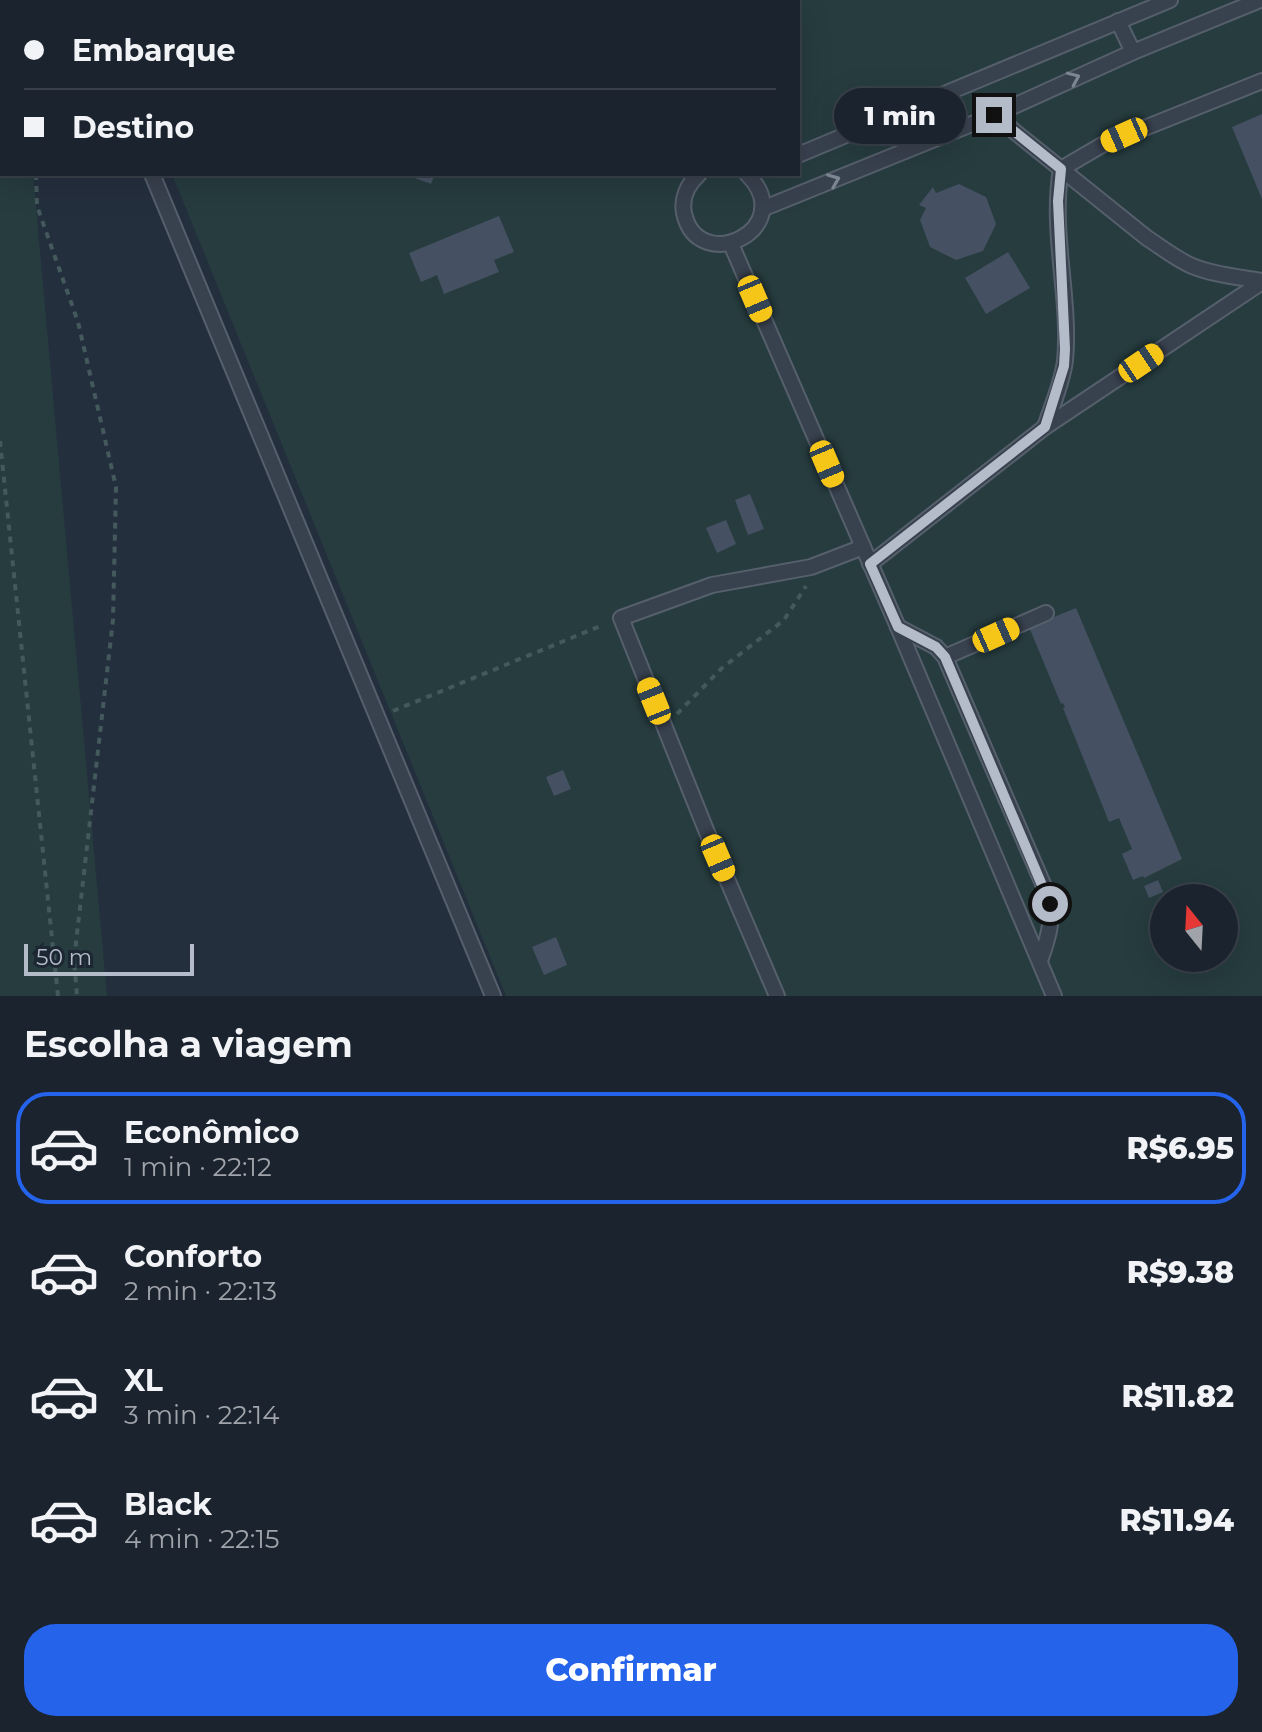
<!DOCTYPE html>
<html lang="pt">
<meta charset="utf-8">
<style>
body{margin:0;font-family:Montserrat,sans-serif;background:#282f3a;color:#f1f3f6;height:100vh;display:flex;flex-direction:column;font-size:30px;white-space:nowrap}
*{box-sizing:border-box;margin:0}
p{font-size:26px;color:#a0a4aa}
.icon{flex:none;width:44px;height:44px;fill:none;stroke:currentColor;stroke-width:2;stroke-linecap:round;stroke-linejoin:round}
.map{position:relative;height:996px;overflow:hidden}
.drawer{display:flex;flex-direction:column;background:#1b232e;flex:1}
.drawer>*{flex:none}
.guide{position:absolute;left:0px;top:0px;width:800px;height:176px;box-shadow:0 8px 32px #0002,0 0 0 2px #39404a;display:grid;align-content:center;height:176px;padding:0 24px;background:#1b232e}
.needle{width:52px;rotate:342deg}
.tools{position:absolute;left:1150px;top:884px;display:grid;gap:16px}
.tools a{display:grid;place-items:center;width:88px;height:88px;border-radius:50%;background:#1b232e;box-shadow:0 8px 32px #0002,0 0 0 2px #39404a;font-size:40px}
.scale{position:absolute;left:24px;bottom:20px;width:170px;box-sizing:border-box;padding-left:8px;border:4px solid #b4bcc9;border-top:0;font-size:22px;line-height:28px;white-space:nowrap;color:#b4bcc9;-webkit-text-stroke:6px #1d2633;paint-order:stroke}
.end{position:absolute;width:36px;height:36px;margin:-18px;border:10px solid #b4bcc9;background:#111;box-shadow:0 0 0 4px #111}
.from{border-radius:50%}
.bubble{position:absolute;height:56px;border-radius:28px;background:#1b232e;box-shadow:0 8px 32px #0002,0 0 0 2px #39404a;font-size:26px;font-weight:800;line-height:56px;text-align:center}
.car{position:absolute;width:24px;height:48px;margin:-24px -12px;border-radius:10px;box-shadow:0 0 6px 2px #0007;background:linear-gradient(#f5c518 24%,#345 0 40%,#f5c518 0 76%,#345 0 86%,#f5c518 0)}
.guide b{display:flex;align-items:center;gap:28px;height:76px;font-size:30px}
.guide b+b{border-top:2px solid #39404a}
.guide i{width:20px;height:20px;background:#f1f3f6}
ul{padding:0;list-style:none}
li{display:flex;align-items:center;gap:24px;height:112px;margin:0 16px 12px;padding:0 8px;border:4px solid transparent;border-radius:32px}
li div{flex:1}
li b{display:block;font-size:30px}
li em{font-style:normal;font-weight:800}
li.on{border-color:#2563eb}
li>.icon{width:72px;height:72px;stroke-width:1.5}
h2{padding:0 24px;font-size:36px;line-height:96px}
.action{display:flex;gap:16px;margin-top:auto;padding:16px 24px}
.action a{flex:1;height:92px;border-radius:32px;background:#2563eb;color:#fff;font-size:32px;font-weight:800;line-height:92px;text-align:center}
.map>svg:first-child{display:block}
.green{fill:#263c3f;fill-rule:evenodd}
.building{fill:#455162}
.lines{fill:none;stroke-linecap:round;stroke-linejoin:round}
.service-casing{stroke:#565f6c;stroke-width:18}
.path{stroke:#44595c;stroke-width:4;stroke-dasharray:6 6;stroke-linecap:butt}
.service{stroke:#38414e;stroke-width:14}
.oneway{stroke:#7c8592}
.route{stroke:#b4bcc9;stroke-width:10}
</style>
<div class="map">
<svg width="1262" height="996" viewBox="0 0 1262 996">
<rect width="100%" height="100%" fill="#242f3e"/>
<!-- green -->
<g class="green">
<polygon points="0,0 18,0 2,2 2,174 33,174 107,996 0,996"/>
<path d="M 101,0 L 1262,0 L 1262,996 L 506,996 L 172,174 L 798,174 L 798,2 ZM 1164,898 L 1224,898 L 1224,958 L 1164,958 Z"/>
</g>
<!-- building -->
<g class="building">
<polygon points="1262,114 1262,199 1232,127"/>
<polygon points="413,174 435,174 431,184 412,177"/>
<polygon points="959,184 986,197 996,224 983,251 956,260 930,247 920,220 926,208 919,205 933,187 936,193"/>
<polygon points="499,216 514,252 494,260 499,272 444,294 437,275 421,282 409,253"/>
<polygon points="1008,252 1030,288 986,314 965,278"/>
<polygon points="750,494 764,529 748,535 735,500"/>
<polygon points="726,520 736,544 717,553 706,528"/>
<polygon points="1076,608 1182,859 1144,878 1143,876 1133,880 1122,854 1132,849 1119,818 1109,822 1063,708 1065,707 1063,703 1061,704 1029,627"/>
<polygon points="563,770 571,789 554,796 546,777"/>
<polygon points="1158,880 1163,892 1149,898 1144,886"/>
<polygon points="556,937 567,965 544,975 532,947"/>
</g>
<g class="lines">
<defs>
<g id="service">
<polyline points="634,0 635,2"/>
<polyline points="88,2 88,0"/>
<polyline points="1118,21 1133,52"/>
<path d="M 994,115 L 1147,238 C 1161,247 1176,259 1192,266 C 1214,275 1239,277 1262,281"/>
<polyline points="798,155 1170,0"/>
<polyline points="152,174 493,996"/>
<path d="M 699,174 C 688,184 681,198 684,213 C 698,278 801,228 747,174"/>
<polyline points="762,209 994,115 1133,52 1260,0"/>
<polyline points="731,244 898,627 1054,996"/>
<path d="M 1045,427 C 1052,406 1062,383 1065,361 C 1071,298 1050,232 1061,169 L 1102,145 L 1262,81"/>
<polyline points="870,564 1045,427 1262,282"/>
<path d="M 898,627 L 936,647 L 945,657 L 1046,891 C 1055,917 1049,936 1040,961"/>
<polyline points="945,657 1046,613"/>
<polyline points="777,996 706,830 621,618 712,585 811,567 863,547"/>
</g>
</defs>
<!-- service casing -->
<use href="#service" class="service-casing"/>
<!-- path -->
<g class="path">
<polyline points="27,0 27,2"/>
<polyline points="7,2 7,0"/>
<polyline points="0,40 2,30"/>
<polyline points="36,174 37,206 78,322 116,487 113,620 74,960 77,996"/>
<polyline points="0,441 58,996"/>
<polyline points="393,711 603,625"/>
<polyline points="677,714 722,668 784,620 806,586"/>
</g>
<!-- service -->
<use href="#service" class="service"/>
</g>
<!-- one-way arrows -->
<defs><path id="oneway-chevron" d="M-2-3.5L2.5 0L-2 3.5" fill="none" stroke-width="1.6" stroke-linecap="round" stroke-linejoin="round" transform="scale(2)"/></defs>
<g class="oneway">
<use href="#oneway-chevron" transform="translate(1074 78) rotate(-24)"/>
<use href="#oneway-chevron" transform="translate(834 180) rotate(-22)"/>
</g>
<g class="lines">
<!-- route -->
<polyline class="route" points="994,115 1061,169 1058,201 1065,349 1064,366 1045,427 870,564 898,627 936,647 945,657 1050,904"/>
</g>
</svg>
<div class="tools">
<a><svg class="needle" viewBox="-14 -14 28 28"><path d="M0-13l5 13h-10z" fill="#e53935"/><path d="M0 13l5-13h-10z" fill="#a0a4aa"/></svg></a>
</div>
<div class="scale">50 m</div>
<i class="end from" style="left:1050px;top:904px"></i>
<i class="end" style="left:994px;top:115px"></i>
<div class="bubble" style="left:834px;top:88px;width:132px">1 min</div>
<i class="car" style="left:1124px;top:135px;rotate:246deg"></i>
<i class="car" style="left:755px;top:299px;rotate:157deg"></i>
<i class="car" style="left:1141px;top:363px;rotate:56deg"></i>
<i class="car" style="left:827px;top:464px;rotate:157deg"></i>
<i class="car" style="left:996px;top:635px;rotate:66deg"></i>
<i class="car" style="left:654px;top:701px;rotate:338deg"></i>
<i class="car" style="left:718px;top:858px;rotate:157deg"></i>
<div class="guide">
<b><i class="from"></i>Embarque</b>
<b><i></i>Destino</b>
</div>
</div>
<section class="drawer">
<h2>Escolha a viagem</h2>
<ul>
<li class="on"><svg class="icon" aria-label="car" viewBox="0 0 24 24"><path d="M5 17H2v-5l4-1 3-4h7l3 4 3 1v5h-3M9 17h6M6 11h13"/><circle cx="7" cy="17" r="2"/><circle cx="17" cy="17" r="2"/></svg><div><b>Econômico</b><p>1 min · 22:12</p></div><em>R$6.95</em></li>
<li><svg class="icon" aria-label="car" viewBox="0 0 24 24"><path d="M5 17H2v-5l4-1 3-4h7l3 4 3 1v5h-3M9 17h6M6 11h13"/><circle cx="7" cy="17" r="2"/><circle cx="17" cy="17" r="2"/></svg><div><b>Conforto</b><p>2 min · 22:13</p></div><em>R$9.38</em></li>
<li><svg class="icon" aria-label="car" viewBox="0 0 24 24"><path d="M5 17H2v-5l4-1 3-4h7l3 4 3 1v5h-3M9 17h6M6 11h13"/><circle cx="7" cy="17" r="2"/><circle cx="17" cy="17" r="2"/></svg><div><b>XL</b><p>3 min · 22:14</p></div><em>R$11.82</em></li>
<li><svg class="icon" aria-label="car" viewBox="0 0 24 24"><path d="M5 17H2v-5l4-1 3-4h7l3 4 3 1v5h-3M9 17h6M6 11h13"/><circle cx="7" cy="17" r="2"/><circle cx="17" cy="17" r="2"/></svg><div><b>Black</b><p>4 min · 22:15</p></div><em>R$11.94</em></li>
</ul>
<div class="action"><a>Confirmar</a></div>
</section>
